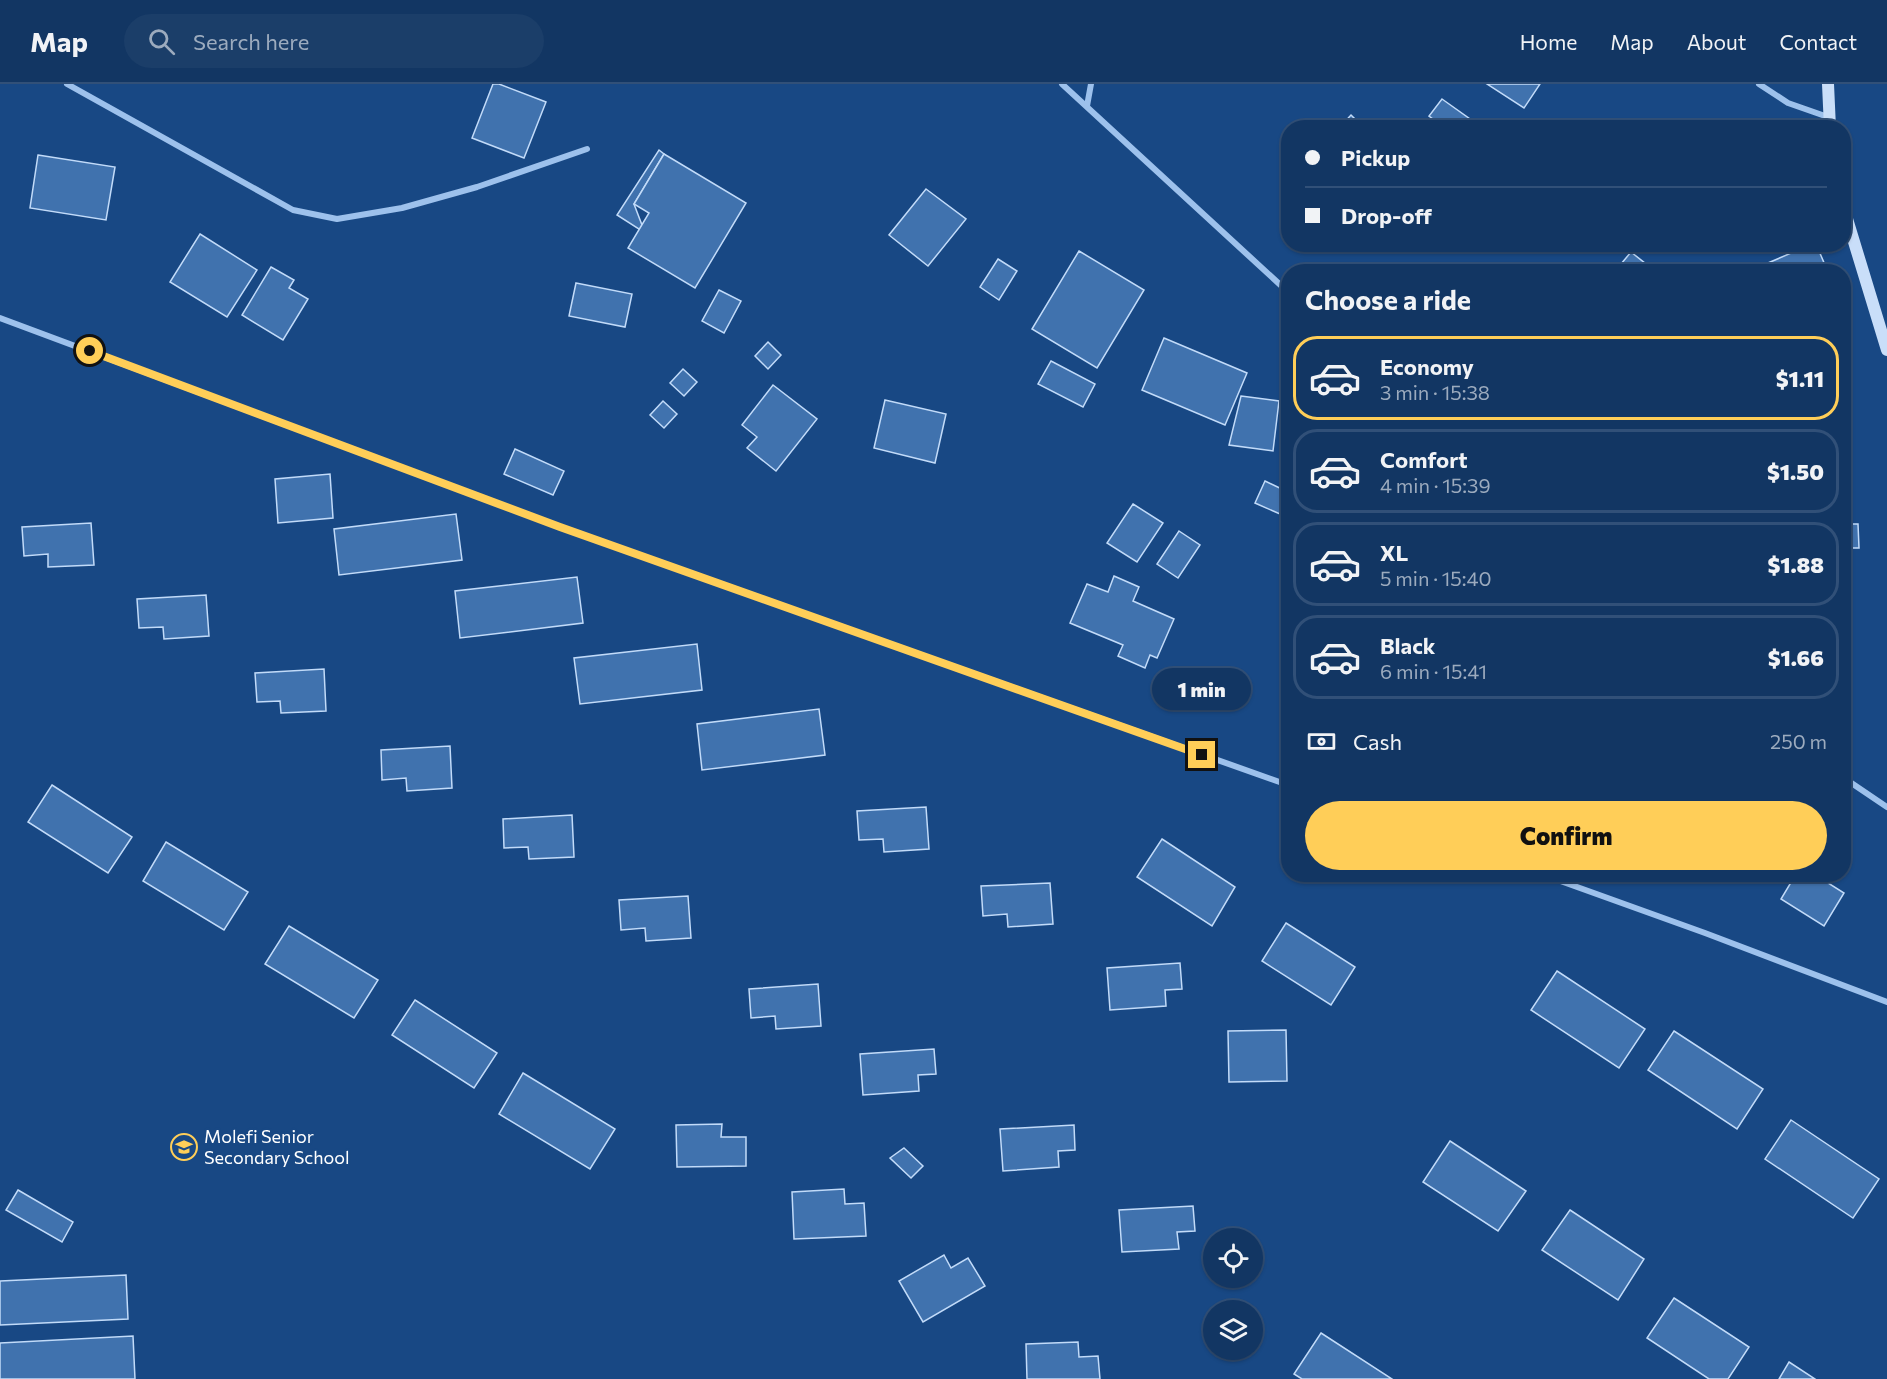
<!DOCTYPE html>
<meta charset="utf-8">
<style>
body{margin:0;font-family:Commissioner,sans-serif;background:#1b3e69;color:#f1f3f6;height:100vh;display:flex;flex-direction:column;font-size:22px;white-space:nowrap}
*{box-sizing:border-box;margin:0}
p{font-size:20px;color:#9cabbe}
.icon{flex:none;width:33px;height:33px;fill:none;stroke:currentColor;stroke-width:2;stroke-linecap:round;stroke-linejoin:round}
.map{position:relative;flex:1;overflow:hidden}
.side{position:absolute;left:1281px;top:180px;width:570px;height:618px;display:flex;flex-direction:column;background:#123663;border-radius:24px;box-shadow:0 2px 4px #0004,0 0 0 2px #315078}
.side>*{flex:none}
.guide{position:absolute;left:1281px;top:36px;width:570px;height:132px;border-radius:24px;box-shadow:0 2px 4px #0004,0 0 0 2px #315078;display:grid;align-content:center;height:132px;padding:0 24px;background:#123663}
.fabs{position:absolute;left:1203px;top:1144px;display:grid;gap:12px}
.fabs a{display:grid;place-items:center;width:60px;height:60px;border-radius:50%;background:#123663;box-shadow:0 2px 4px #0004,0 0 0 2px #315078;font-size:30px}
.end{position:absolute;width:27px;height:27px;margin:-14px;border:8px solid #ffce58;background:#111;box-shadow:0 0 0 3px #111}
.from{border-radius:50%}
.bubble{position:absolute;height:42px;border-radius:21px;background:#123663;box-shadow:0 2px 4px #0004,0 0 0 2px #315078;font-size:20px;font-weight:800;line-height:42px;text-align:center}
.guide b{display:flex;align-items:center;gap:21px;height:57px;font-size:22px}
.guide b+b{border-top:2px solid #315078}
.guide i{width:15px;height:15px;background:#f1f3f6}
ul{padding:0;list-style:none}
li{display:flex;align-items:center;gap:18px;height:84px;margin:0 12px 9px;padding:0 12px;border:3px solid #315078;border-radius:24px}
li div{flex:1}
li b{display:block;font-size:22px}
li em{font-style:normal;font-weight:800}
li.active{border-color:#ffce58}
li>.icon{width:54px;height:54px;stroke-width:1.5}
h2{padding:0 24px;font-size:27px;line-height:72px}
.pay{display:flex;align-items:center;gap:15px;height:66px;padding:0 24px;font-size:22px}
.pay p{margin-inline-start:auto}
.button{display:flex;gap:12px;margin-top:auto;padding:12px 24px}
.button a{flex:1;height:69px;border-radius:36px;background:#ffce58;color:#111;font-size:24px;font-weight:800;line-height:69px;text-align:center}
header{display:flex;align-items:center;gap:36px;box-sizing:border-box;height:84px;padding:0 30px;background:#123663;border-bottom:2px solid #315078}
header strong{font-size:28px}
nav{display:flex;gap:33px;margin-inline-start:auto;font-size:21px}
.search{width:420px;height:54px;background:#1b3e69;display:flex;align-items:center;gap:15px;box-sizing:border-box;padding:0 21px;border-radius:33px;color:#9cabbe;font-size:22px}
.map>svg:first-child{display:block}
.building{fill:#4072ae;stroke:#c2dbf9;stroke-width:1.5}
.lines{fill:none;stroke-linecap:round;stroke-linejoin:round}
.street{stroke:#9dc1ec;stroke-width:6}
.secondary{stroke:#c9def9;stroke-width:12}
.route{stroke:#ffce58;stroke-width:8}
.labels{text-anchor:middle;stroke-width:4.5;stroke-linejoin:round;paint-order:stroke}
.poi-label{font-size:18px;fill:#fff;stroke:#184884;text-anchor:start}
</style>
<header>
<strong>Map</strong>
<div class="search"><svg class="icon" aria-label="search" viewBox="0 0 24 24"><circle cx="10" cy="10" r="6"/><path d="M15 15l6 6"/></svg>Search here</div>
<nav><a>Home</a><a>Map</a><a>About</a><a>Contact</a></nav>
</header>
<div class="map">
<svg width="1887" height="1295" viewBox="0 0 1887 1295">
<rect width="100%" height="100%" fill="#184884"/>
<!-- building -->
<g class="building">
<polygon points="493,0 499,0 546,18 524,74 472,54"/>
<polygon points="1487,0 1540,0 1524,24"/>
<polygon points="1442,15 1470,35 1464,44 1445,44 1429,32"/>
<polygon points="1351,31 1364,44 1339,44"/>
<polygon points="659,66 664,70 634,120 645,149 617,131"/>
<polygon points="664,70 746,119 695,204 628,164 649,129 634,120"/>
<polygon points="38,71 115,83 106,136 30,124"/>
<polygon points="926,105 966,135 928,182 889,151"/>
<polygon points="200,150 257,186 227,233 170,198"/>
<polygon points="1812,160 1816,160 1828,188 1772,188 1768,179"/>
<polygon points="1079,167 1144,206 1097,284 1032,245"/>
<polygon points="1631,168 1646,180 1640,188 1629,188 1621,180"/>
<polygon points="998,175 1017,187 999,216 980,203"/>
<polygon points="271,183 294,196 289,204 308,215 283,256 242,231"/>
<polygon points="576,199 632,210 625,243 569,232"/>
<polygon points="719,206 741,217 724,249 702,237"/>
<polygon points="1164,254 1247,289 1225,341 1142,306"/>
<polygon points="768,258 781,271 768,285 755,272"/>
<polygon points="1051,277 1095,300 1083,323 1038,300"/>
<polygon points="683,285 697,298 684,312 670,299"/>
<polygon points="773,301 817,335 776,387 747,364 757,353 742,341"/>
<polygon points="1241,312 1279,317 1273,367 1229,361"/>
<polygon points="885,316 946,330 935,379 874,364"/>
<polygon points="663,317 677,330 664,344 650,331"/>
<polygon points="515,365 564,387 553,411 504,390"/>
<polygon points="330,390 333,434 278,439 275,395"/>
<polygon points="1265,397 1288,408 1280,430 1255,419"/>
<polygon points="1133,420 1163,439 1137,478 1107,459"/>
<polygon points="456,430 462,476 339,491 334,445"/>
<polygon points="91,439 94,481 48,483 48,470 24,472 22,443"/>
<polygon points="1844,440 1858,440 1859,464 1844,464"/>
<polygon points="1179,447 1200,461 1178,494 1157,480"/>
<polygon points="1114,492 1139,503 1133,517 1174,535 1157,574 1150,571 1145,584 1118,572 1123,561 1070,539 1087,500 1108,508"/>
<polygon points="577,493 583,539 460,554 455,507"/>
<polygon points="206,511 209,552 164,555 163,543 139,544 137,515"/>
<polygon points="697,560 702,606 580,620 574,574"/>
<polygon points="324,585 326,627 281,629 280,617 257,618 255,589"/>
<polygon points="819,625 825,671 702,686 697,640"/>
<polygon points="450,662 452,704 407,707 406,694 382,696 381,666"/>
<polygon points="52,701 132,753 108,789 28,738"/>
<polygon points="926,723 929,765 884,768 883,755 859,756 857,727"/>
<polygon points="572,731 574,773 529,775 528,763 504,764 503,735"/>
<polygon points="1162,755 1235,803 1212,842 1137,793"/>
<polygon points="166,758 248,808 224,846 143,797"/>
<polygon points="1796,790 1814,790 1844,809 1824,842 1781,815"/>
<polygon points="1050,799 1053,840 1008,843 1007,830 983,832 981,802"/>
<polygon points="688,812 691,854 646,857 645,844 621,846 619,816"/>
<polygon points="1286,839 1355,883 1331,921 1262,877"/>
<polygon points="289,842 378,896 354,934 265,880"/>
<polygon points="1180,879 1182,905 1165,906 1166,922 1110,926 1107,884"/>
<polygon points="1557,887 1645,945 1619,984 1531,926"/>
<polygon points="818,900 821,942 776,945 775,932 751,934 749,905"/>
<polygon points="415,916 497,969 474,1004 392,951"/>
<polygon points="1286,946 1287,997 1229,998 1228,947"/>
<polygon points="1674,947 1763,1005 1737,1045 1648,986"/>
<polygon points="934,965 936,990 918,991 919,1007 863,1011 860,970"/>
<polygon points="523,989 615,1045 590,1085 499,1030"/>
<polygon points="1791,1036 1879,1095 1853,1134 1765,1075"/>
<polygon points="722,1040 721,1053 746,1053 746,1082 677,1083 676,1041"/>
<polygon points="1074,1041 1075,1066 1058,1067 1059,1083 1003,1087 1000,1045"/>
<polygon points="1450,1057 1526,1107 1498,1147 1423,1098"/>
<polygon points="904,1064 923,1082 911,1094 890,1074"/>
<polygon points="844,1105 845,1120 864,1119 866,1152 794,1155 792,1108"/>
<polygon points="18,1106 73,1138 62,1158 6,1126"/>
<polygon points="1193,1122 1195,1147 1177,1148 1179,1165 1122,1168 1119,1126"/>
<polygon points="1570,1126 1644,1175 1618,1216 1542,1166"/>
<polygon points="944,1171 951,1184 968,1174 985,1202 923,1238 899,1197"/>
<polygon points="126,1191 128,1235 0,1241 0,1197"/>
<polygon points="1674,1214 1749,1263 1728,1295 1709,1295 1647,1254"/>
<polygon points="1321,1249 1392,1295 1302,1295 1294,1290"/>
<polygon points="133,1252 135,1295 0,1295 0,1259"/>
<polygon points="1078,1258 1079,1273 1098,1272 1100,1295 1027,1295 1026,1260"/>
<polygon points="1789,1278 1815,1295 1779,1295"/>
</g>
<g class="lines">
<!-- street -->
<g class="street">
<polyline points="67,0 293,126 337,135 402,124 477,103 587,65"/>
<polyline points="1062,0 1288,208"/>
<polyline points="1759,0 1788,19 1828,33"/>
<polyline points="1087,22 1091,0"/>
<polyline points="0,234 560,443 1288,701"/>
<polyline points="1844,694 1887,723"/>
<polyline points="1541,790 1705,849 1887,918"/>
</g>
<!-- secondary -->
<g class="secondary">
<polyline points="1828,0 1830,44"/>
<polyline points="1844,125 1887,266"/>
</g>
</g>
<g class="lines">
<!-- route -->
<polyline class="route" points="90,267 560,443 1202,671"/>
</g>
<!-- icons -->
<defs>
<symbol id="school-ring" viewBox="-11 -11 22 22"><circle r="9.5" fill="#184884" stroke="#ffce58" stroke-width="1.5"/><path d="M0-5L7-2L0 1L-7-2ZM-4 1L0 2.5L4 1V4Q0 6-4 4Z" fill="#ffce58"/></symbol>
</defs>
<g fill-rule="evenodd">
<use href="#school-ring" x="169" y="1048" width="30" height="30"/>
</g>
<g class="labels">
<!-- poi labels -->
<g class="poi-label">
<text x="204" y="1059">Molefi Senior<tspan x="204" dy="21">Secondary School</tspan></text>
</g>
</g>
</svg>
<div class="fabs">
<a><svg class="icon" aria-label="locate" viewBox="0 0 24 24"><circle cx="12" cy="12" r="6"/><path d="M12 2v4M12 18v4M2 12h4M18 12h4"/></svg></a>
<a><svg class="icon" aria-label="layers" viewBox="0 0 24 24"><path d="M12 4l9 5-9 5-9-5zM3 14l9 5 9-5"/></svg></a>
</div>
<i class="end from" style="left:90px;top:267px"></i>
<i class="end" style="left:1202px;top:671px"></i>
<div class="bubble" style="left:1152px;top:584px;width:99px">1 min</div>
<div class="guide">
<b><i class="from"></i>Pickup</b>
<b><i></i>Drop-off</b>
</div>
<section class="side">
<h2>Choose a ride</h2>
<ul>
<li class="active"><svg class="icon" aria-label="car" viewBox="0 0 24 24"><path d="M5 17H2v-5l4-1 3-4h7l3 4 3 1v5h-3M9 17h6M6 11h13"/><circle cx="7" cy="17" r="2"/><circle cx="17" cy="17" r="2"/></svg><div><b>Economy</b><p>3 min · 15:38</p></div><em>$1.11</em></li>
<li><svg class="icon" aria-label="car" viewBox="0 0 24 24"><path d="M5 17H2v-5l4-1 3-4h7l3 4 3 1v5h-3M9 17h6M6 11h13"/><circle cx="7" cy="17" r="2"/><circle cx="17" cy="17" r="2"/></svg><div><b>Comfort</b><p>4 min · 15:39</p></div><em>$1.50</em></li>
<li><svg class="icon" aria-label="car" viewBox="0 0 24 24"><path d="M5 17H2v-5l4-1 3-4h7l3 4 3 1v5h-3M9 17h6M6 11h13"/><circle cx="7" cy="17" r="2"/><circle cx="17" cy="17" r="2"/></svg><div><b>XL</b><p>5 min · 15:40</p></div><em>$1.88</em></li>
<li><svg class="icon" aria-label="car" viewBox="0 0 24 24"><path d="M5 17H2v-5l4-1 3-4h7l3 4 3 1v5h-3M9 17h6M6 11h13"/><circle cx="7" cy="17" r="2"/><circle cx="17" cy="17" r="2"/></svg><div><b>Black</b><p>6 min · 15:41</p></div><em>$1.66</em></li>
</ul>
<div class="pay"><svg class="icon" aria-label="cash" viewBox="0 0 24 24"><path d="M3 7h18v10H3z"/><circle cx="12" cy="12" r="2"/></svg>Cash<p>250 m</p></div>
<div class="button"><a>Confirm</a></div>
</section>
</div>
